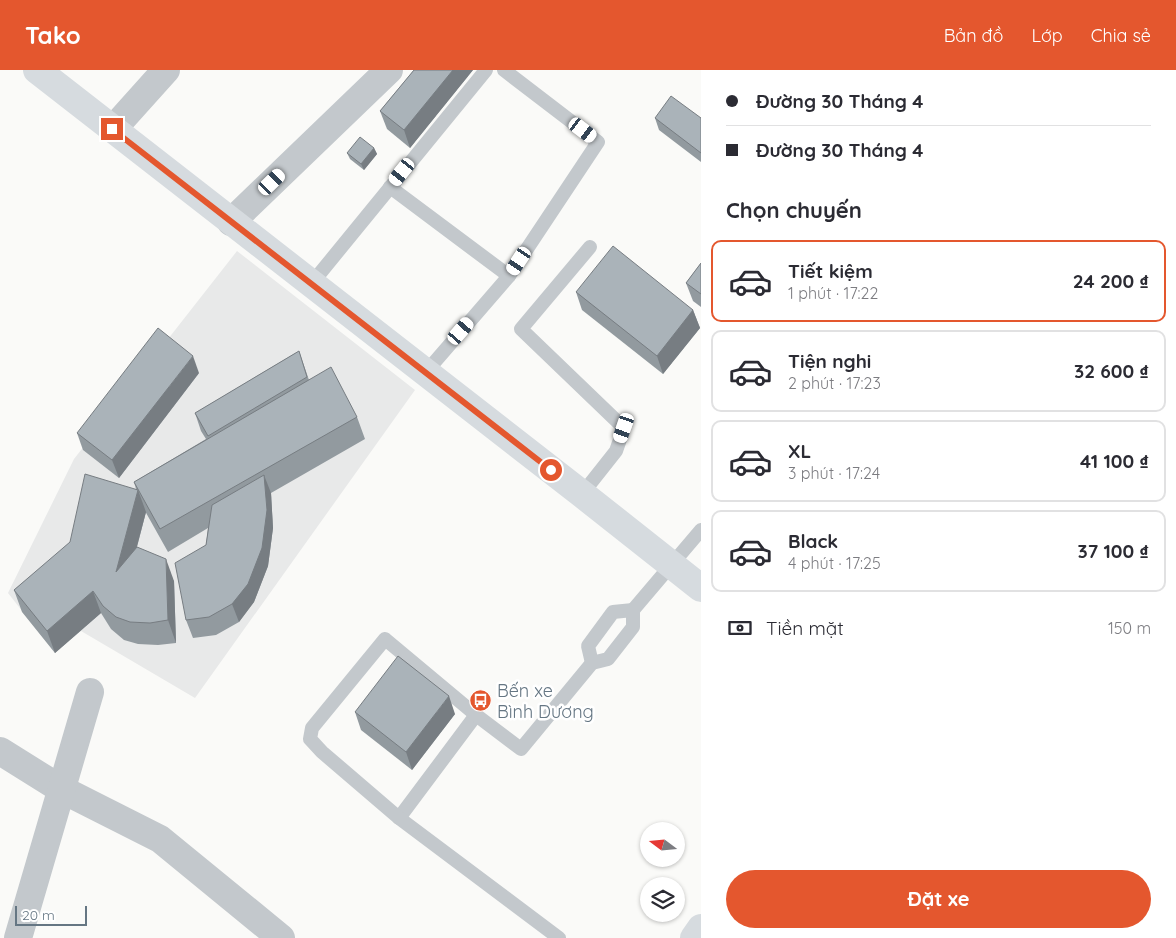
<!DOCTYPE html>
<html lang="vi">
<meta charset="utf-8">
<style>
body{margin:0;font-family:Quicksand,sans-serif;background:#f7f7f7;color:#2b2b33;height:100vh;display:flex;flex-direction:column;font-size:19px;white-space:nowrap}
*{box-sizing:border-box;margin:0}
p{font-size:16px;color:#7c7c81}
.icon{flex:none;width:28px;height:28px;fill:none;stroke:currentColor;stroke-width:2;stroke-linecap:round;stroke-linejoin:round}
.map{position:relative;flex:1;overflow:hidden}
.side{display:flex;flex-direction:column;background:#fff;width:475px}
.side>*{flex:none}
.hud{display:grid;align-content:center;height:110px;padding:0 25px;background:#fff}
.needle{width:32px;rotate:286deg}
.fabs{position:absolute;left:640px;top:752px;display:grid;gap:10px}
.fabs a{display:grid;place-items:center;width:45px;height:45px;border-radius:50%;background:#fff;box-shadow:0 1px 4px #0004;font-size:25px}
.scale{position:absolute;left:15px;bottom:12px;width:72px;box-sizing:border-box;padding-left:5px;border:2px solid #657683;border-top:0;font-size:14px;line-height:18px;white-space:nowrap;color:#657683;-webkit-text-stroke:4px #fff;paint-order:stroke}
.end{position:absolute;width:22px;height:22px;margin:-11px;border:6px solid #e4572e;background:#fff;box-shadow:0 0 0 2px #fff}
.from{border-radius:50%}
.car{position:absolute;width:15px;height:30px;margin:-15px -8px;border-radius:6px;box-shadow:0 0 4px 1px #0007;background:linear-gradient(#fff 24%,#345 0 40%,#fff 0 76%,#345 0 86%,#fff 0)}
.hud b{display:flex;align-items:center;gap:18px;height:48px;font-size:19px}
.hud b+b{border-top:1px solid #e1e1e2}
.hud i{width:12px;height:12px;background:#2b2b33}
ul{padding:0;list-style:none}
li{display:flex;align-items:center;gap:15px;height:82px;margin:0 10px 8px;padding:0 15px;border:2px solid #e1e1e2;border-radius:10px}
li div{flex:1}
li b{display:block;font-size:19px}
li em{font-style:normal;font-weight:800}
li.current{border-color:#e4572e}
li>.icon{width:45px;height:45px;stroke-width:1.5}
h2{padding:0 25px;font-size:22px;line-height:60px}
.pay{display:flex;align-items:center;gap:12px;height:55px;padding:0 25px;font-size:19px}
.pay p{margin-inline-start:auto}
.button{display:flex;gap:10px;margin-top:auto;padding:10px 25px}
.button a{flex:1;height:58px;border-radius:30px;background:#e4572e;color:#fff;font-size:20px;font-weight:800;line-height:58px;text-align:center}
header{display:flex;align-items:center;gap:30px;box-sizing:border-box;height:70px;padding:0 25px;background:#e4572e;color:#fff}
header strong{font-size:24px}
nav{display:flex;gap:28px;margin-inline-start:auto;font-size:18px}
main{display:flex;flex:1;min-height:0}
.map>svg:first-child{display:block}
.built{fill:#e8e9e9}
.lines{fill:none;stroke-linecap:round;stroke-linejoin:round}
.service{stroke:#c3c8cc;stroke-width:14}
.minor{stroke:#c3c8cc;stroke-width:28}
.secondary{stroke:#d6dbdf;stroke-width:28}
.wall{fill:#929a9f}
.shaded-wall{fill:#777d82}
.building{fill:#aab3b9;stroke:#777d82}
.route{stroke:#e4572e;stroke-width:6}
.labels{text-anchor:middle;stroke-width:5;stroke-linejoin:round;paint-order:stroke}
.poi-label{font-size:18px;fill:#657683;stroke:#fff;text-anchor:start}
</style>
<header>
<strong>Tako</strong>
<nav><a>Bản đồ</a><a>Lớp</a><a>Chia sẻ</a></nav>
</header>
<main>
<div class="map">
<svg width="701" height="868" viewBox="0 0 701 868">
<rect width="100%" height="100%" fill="#fafaf8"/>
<!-- built -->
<polygon class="built" points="237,181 415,320 195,628 81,561 55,583 8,523 74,389"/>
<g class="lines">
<!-- service -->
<g class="service">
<polyline points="390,117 509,206"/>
<polyline points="312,213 486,0"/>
<polyline points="426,302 509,206 598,72 504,0"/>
<polyline points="582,424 616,381 624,358 521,259 590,177"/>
<polyline points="592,593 588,576 613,542 633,540"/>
<polyline points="399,748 476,645"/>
<polyline points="559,868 399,748 322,682 310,669 312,658 385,569 476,645 521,679 592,593 608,589 633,557 633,540 701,460"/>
</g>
<!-- minor -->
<g class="minor">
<polyline points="113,59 166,0"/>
<polyline points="231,152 389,0"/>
<polyline points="0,681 61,719 160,769 281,868"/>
<polyline points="18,868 90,622"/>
</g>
<!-- secondary -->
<g class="secondary">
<polyline points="37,0 582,424 701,518"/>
<polyline points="694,868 701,858"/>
</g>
</g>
<!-- wall -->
<g class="wall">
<polygon points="414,0 473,0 410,78 387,59 380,41"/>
<polygon points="655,48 701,48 701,92 659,60"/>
<polygon points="374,78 377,84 364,100 350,89 347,83"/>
<polygon points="701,193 701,237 693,231 686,213"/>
<polygon points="576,222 693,240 700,258 663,304 582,240"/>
<polygon points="299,281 309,310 357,347 365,369 271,423 273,458 268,496 254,532 239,552 216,565 193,568 186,550 206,475 208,458 168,482 145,441 146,442 137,477 174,511 176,573 158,575 138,574 124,570 111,559 101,543 55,583 22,542 14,520 136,419 134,412 206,369 201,361 195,343"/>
<polygon points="199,303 119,408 83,380 77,363"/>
<polygon points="355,642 455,644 412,700 361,660"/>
</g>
<!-- shaded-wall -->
<g class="shaded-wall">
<polygon points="453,0 473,0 410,78 404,60"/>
<polygon points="374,78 377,84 364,100 361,94"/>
<polygon points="693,240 700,258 663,304 657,286"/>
<polygon points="193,286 199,303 119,408 112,390"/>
<polygon points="264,405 271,423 273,458 268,496 254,532 239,552 232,534"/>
<polygon points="138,420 146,442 124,525 116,502"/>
<polygon points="166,489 174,511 176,573 168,550"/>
<polygon points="93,521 101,543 55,583 47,561"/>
<polygon points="449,626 455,644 412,700 406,682"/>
</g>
<!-- building -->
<g class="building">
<polygon points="414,0 453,0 404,60 380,41"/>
<polygon points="671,26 701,48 701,83 655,48"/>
<polygon points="360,67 374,78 361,94 347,83"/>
<polygon points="613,176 693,240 657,286 576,222"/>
<polygon points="701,193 701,224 686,213"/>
<polygon points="158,258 193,286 112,390 77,363"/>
<polygon points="299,281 307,307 208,366 195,343"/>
<polygon points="331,297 357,347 160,459 134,412"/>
<polygon points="85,404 138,420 116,502 137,477 166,489 168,550 150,553 130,552 116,547 103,536 93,521 47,561 14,520 70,472"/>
<polygon points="264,405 267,440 262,478 248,514 232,534 209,547 186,550 175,493 206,475 212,435"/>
<polygon points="398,586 449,626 406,682 355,642"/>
</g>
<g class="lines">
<!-- route -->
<polyline class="route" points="112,59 551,400"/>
</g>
<!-- icons -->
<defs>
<symbol id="bus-disc" viewBox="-11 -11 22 22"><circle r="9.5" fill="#e4572e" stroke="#fff"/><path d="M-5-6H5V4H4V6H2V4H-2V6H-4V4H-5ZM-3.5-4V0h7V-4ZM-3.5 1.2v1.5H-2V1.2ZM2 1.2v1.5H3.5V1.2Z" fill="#fff"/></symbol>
</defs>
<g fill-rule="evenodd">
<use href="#bus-disc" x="468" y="618" width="25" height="25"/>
</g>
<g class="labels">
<!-- poi labels -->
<g class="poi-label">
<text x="497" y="627">Bến xe<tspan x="497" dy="21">Bình Dương</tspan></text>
</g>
</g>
</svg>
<div class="fabs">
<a><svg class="needle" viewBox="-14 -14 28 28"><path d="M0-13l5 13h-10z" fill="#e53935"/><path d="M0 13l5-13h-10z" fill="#7c7c81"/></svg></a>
<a><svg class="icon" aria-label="layers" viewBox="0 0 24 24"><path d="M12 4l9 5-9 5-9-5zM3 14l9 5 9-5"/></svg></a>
</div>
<div class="scale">20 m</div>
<i class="end from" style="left:551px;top:400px"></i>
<i class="end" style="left:112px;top:59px"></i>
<i class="car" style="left:583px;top:60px;rotate:127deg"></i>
<i class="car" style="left:402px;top:102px;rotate:219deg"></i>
<i class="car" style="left:272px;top:112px;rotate:46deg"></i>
<i class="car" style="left:519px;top:191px;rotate:214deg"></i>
<i class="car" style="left:461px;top:261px;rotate:41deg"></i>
<i class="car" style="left:624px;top:358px;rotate:199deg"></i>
</div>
<section class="side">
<div class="hud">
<b><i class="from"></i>Đường 30 Tháng 4</b>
<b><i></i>Đường 30 Tháng 4</b>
</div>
<h2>Chọn chuyến</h2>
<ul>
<li class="current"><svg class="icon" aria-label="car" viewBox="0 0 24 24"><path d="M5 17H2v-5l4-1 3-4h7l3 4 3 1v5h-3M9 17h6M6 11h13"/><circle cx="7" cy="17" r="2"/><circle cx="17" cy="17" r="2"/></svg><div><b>Tiết kiệm</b><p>1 phút · 17:22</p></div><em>24 200 ₫</em></li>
<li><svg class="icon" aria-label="car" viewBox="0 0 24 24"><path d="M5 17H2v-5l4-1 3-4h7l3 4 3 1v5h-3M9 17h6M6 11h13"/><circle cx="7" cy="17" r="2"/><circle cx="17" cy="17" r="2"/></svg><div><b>Tiện nghi</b><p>2 phút · 17:23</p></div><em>32 600 ₫</em></li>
<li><svg class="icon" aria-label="car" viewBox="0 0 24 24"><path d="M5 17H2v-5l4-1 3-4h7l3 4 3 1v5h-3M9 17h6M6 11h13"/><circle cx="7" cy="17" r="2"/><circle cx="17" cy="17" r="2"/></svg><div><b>XL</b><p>3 phút · 17:24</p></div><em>41 100 ₫</em></li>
<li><svg class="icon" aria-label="car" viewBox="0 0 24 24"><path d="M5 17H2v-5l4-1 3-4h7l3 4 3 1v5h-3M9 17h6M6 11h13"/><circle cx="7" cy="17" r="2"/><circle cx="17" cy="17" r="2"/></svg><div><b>Black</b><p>4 phút · 17:25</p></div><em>37 100 ₫</em></li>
</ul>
<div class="pay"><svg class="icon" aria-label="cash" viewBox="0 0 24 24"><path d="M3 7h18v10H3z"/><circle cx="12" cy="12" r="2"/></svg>Tiền mặt<p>150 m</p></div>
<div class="button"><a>Đặt xe</a></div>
</section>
</main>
